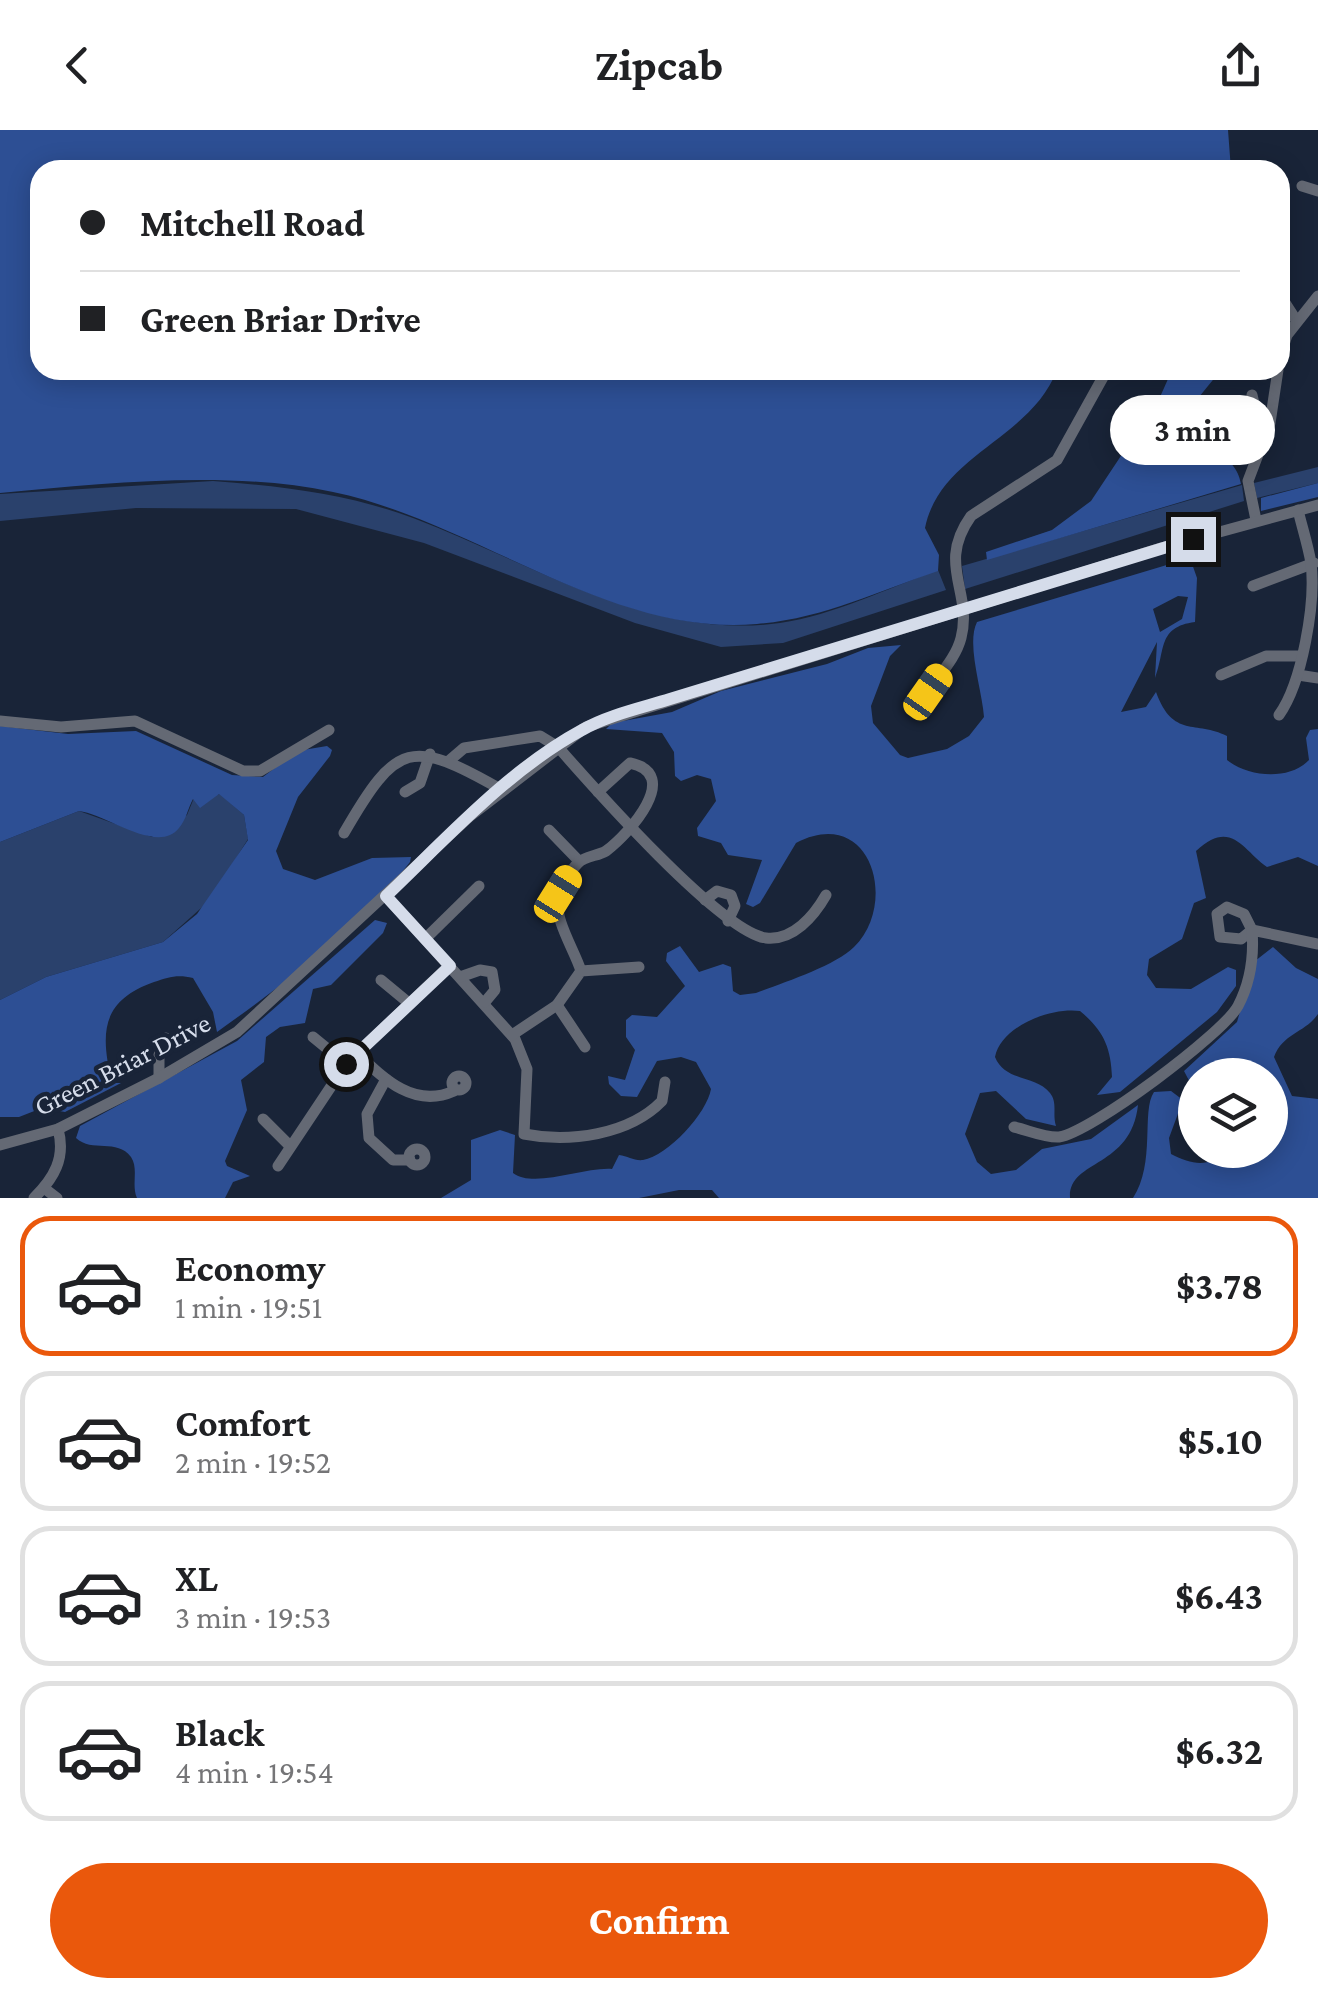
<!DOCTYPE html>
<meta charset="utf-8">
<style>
body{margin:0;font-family:"Crimson Pro",serif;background:#f6f6f6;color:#202124;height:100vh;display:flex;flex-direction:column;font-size:38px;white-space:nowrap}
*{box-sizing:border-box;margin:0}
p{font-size:32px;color:#757577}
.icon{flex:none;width:55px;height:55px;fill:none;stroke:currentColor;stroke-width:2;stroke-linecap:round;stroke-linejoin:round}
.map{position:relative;height:1068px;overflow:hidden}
.sheet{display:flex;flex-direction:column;background:#fff;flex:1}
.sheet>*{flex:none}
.hud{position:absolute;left:30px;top:30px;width:1260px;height:220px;border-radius:30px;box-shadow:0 5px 25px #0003;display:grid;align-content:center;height:220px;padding:0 50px;background:#fff}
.controls{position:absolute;left:1178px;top:928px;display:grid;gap:20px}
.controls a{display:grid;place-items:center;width:110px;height:110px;border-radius:50%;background:#fff;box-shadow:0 5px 25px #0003;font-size:50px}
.end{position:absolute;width:45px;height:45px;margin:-22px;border:12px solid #d5dcea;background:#111;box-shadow:0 0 0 5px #111}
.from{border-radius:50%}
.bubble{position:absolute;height:70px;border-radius:35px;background:#fff;box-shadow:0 5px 25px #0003;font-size:32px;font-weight:700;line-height:70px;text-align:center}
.car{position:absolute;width:30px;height:60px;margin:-30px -15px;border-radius:12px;box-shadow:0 0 8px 2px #0007;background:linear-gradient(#f5c518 24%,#345 0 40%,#f5c518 0 76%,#345 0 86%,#f5c518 0)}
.hud b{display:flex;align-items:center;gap:35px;height:95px;font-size:38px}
.hud b+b{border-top:2px solid #e0e0e0}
.hud i{width:25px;height:25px;background:#202124}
ul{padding:18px 0 0;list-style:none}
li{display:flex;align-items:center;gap:30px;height:140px;margin:0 20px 15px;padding:0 30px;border:5px solid #e0e0e0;border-radius:30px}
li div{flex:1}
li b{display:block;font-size:38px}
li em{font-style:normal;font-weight:700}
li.selected{border-color:#ea580c}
li>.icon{width:90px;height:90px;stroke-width:1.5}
.action{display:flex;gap:20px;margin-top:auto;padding:20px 50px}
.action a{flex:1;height:115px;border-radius:60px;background:#ea580c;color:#fff;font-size:40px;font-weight:700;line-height:115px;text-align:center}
header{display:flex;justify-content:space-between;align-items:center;height:130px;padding:0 50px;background:#fff;font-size:45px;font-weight:700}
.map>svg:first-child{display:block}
.green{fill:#2a416c}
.forest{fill:#2d4f94;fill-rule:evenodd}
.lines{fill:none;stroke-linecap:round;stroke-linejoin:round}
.minor{stroke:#646974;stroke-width:11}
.route{stroke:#d5dcea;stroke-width:12}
.labels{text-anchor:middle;stroke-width:9;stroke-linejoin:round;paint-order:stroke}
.street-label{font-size:28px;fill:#d5dcea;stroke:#192438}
</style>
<header><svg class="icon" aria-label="back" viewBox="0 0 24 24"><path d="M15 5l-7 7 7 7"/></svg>Zipcab<svg class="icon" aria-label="share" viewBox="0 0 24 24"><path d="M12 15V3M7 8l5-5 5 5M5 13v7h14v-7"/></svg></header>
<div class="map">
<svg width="1318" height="1068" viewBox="0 0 1318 1068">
<rect width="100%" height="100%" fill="#192438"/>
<!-- green -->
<g class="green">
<polygon points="1318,337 1318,353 1257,368 1254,353"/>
<path d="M 213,351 C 281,356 349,364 413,388 C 530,432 650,511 780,493 C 834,485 888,458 938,440 L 946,460 L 783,513 L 721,517 L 635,493 L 424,413 L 296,379 L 136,378 L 0,391 L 0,364 Z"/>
<polygon points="1242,355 1244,371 965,459 962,436"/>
<polygon points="220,664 244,685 248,709 209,771 163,812 46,847 0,870 0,712 79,681 152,707 187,685 194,668"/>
</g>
<!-- forest -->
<g class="forest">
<path d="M 0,0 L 1228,0 L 1231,40 L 40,40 L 40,240 L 1057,240 C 1030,310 940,324 925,398 L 939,425 L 938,441 C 879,461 821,489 757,494 C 609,507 474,391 333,362 C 230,340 105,353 0,363 Z"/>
<path d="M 1172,240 L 1221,240 L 1199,267 C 1192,324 1236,319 1241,354 L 987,430 L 986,422 L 1052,400 L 1091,371 L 1160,267 Z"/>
<polygon points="1318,353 1318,367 1261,381 1261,368"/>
<path d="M 1190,428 L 1197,448 L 1195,492 C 1157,497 1166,520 1155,548 L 1157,512 L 1121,582 L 1146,577 L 1156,562 C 1173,609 1196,590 1227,606 L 1227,630 C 1248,647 1289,651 1309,630 L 1306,608 L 1310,600 L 1318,599 L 1318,736 L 1298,727 L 1267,737 C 1243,720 1231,688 1196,721 L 1206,768 L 1194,773 L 1182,809 L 1149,829 L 1147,845 L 1156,858 L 1191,859 L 1228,837 L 1236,840 L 1236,856 L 1217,882 L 1120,962 L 1097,965 L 1112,947 C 1111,917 1103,900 1080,881 C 1051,877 1001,896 995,927 C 1005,952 1036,945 1050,963 C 1058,973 1052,984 1056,996 L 1026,989 L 996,961 L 980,963 L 965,1004 L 977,1032 L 991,1044 L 1016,1040 L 1042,1019 L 1091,1009 L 1138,975 C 1131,1039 1068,1029 1070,1068 L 719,1068 L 712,1060 L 679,1060 L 639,1068 L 441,1068 L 471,1050 L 471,1010 L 500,1000 L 515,1005 L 513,1043 C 534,1059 583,1037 612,1039 L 619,1025 C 628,1026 634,1031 643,1030 C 668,1026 707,983 711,959 L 696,932 L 681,927 L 657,931 L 637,967 L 621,966 L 609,954 L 608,946 L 625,950 L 635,920 L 626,907 L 626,890 L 632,885 L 657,887 L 685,856 L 666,831 L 667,823 L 680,816 L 699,842 L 723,834 L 731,837 L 733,861 L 740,865 L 756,863 C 782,853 835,836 854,817 C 899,773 871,674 796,713 L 760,773 L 753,777 L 746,774 L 762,730 L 728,725 L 721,713 L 698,706 L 697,698 L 716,671 L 711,649 L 697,645 L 681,651 L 675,646 L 674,622 L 662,603 L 606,599 L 612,593 L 672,582 L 721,561 L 827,534 L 868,518 L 901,515 L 890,526 L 871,576 L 873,593 L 900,625 L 908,628 L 947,619 L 969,606 L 984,587 C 982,559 966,514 977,492 ZM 1178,466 L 1188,467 L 1182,489 L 1160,502 L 1153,479 Z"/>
<path d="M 0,596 L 68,604 L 136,601 L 232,645 L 263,647 L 297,621 L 327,616 L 332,620 L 330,626 L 298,667 L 276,721 L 283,739 L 315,750 L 372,728 L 411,727 L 410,732 C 360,798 284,854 217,902 L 213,882 L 193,848 C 178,844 168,847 154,852 C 101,871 100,902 112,953 L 121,953 L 65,982 L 42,978 L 19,987 L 0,987 L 0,870 L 46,847 L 163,812 L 197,784 L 248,710 L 244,685 L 219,664 L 200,678 L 193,669 C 188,678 186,690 179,698 C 158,725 106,684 79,681 L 0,712 Z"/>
<path d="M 375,790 L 387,793 L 383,803 L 331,855 L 313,859 L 305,893 L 280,897 L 266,907 L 264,932 L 241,950 L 247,980 L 225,1031 L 227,1036 L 250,1046 L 233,1052 L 225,1068 L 137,1068 C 131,1055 139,1039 131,1027 C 117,1008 92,1023 76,1008 L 80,996 L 237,911 Z"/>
<path d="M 1273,817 L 1296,838 L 1318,849 L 1318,884 C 1305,903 1283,903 1274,927 L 1292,966 L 1318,969 L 1318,1068 L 1133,1068 C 1156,1033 1141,981 1154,962 L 1171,961 L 1183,970 L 1169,1008 L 1171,1024 C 1193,1035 1209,1038 1228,1020 L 1270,1020 L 1270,945 L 1195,945 L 1195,962 L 1184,941 L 1237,892 L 1255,831 Z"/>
</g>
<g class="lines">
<!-- minor -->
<g class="minor">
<polyline points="1302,56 1318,61"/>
<polyline points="1280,165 1296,190"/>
<polyline points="1280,227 1287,205 1318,166"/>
<polyline points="1252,265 1262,308"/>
<polyline points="1256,390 1248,351 1270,293 1278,240"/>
<polyline points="1253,456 1314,433"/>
<polyline points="1221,545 1266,526 1301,526"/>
<polyline points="1298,545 1318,548"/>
<path d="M 928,562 C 939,545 956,528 961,508 C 973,461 936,435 971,386 L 1057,330 L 1107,240"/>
<path d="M 1279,585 C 1302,553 1316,473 1311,433 C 1308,415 1302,397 1298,380"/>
<polyline points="0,591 61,597 135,591 243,641 260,641 329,600"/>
<path d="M 450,630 L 464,618 L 540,606 L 558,617 C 593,657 721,802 766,808 C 793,811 814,786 826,765"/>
<polyline points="405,662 420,653 430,624"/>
<polyline points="549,700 579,731"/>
<path d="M 344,703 C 397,611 411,608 502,660"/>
<path d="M 386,766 L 515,909 L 527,939 L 524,1004 C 569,1013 629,1005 662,971 L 665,952"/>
<polyline points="705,770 717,761 731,765 735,776 728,791"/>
<polygon points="1227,777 1244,784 1252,800 1241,809 1220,807 1217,784"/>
<polyline points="425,809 479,756"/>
<path d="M 581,841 C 574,819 554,790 558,767 C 560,758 571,740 578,733 C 585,726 598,726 606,721 C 629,704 683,644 630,633 L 598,662"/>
<polyline points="460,847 480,840 492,842 495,860 485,872"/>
<polyline points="381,850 410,874"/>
<polyline points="557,875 585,917"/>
<polyline points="512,905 557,875 581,841 639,837"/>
<polyline points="313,907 346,934"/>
<path d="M 357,923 C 384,949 414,979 454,961"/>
<circle cx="459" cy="953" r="7"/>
<polyline points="159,948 159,925 166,908"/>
<polyline points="386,949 367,984 369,1008 393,1030 410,1030"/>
<polyline points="263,989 290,1016"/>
<path d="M 1014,997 C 1028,1000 1045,1008 1059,1007 C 1090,1003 1223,904 1238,876 C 1250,853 1254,825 1252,800 L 1318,814"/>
<polyline points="0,1015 58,999 159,948 237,902 469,687 586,597 1161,418 1318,375"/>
<circle cx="417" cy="1027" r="8"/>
<polyline points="278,1036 346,934 449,836"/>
<polyline points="44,1058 57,1068"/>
<path d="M 34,1068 C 54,1048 66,1028 58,999"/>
</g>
</g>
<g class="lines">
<!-- route -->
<path class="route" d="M 346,934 L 450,836 L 386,766 C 446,709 508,640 582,600 C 608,585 641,578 670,569 L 1193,409"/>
</g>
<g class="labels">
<!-- street labels -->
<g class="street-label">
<text transform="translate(122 934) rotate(-27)" y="10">Green Briar Drive</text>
</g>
</g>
</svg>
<div class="controls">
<a><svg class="icon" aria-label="layers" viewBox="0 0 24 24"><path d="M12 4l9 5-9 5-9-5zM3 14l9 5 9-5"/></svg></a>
</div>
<i class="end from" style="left:346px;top:934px"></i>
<i class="end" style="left:1193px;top:409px"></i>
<div class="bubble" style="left:1110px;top:265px;width:165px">3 min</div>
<i class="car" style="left:928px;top:562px;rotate:35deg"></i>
<i class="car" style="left:558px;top:764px;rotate:32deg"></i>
<div class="hud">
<b><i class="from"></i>Mitchell Road</b>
<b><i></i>Green Briar Drive</b>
</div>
</div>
<section class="sheet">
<ul>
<li class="selected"><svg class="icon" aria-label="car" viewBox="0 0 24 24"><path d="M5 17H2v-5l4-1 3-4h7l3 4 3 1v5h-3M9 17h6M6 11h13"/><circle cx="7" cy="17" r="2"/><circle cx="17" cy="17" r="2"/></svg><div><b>Economy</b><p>1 min · 19:51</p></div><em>$3.78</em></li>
<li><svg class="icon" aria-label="car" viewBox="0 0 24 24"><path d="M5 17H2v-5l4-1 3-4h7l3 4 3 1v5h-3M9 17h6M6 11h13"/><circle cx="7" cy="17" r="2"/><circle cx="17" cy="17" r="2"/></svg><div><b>Comfort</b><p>2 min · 19:52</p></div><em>$5.10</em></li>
<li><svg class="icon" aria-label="car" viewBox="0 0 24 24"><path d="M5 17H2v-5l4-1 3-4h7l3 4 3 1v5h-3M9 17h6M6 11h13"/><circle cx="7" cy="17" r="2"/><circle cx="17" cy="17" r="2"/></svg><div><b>XL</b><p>3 min · 19:53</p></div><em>$6.43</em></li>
<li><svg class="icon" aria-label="car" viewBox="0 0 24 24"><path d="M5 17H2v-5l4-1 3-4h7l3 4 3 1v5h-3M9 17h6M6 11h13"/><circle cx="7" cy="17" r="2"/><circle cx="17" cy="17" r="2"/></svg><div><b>Black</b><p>4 min · 19:54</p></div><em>$6.32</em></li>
</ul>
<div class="action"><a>Confirm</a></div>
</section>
